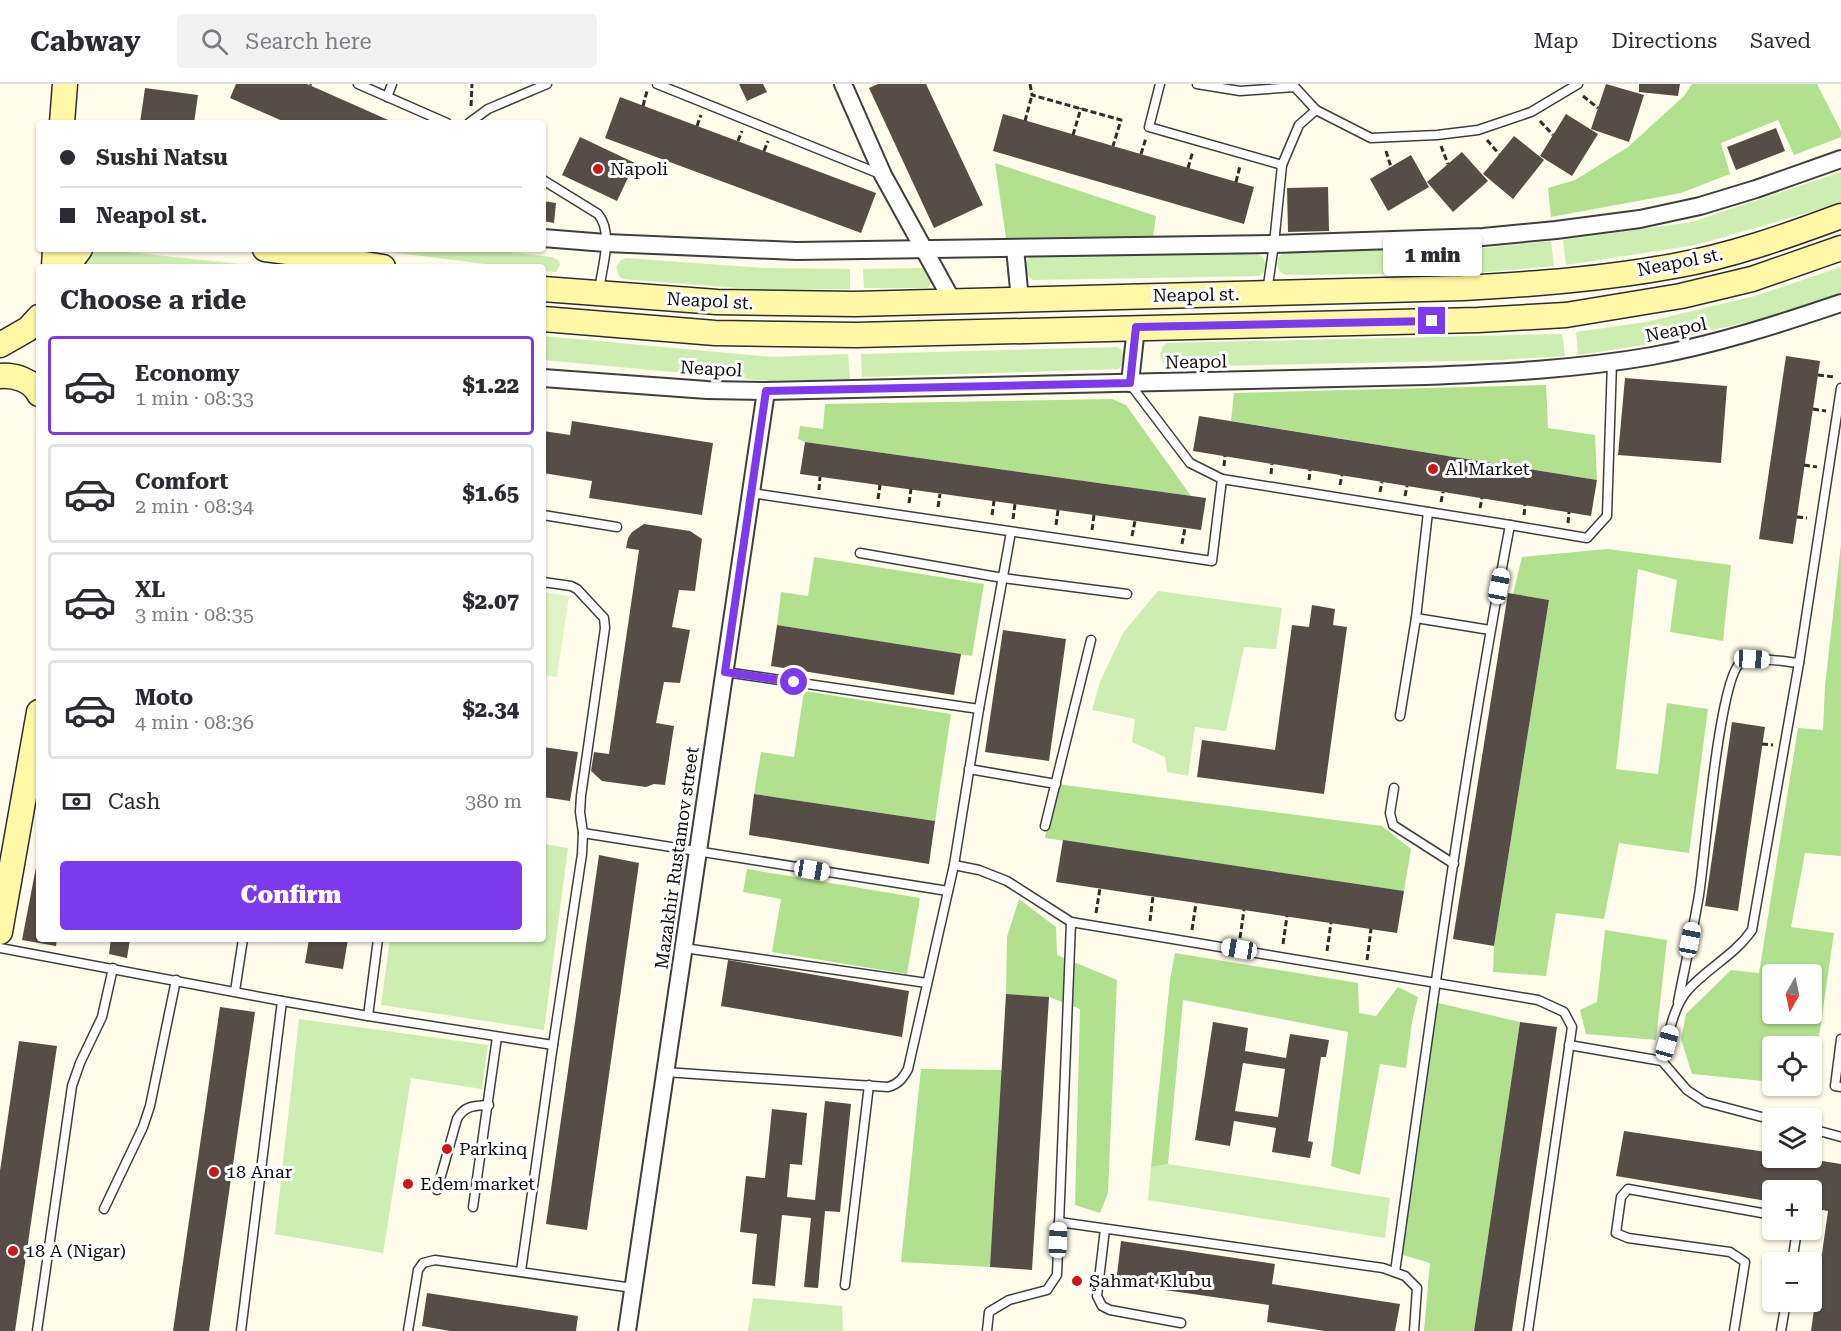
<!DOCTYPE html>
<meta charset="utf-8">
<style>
body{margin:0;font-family:"Roboto Serif",serif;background:#f2f2f3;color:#2b2b33;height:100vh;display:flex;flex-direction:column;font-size:22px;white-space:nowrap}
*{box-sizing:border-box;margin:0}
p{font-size:20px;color:#7c7c81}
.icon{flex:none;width:33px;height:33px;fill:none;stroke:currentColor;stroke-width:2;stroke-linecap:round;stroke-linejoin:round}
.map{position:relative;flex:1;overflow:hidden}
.drawer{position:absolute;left:36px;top:180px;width:510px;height:678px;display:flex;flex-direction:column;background:#fff;border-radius:6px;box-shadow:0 2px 4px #0004}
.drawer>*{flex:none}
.top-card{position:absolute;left:36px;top:36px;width:510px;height:132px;border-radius:6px;box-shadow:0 2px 4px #0004;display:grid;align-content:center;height:132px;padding:0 24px;background:#fff}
.needle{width:39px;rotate:189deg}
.tools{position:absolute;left:1762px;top:880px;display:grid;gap:12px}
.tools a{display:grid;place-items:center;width:60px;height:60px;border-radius:6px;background:#fff;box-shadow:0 2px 4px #0004;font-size:30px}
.end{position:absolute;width:27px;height:27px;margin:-14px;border:8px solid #7c3aed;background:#fff;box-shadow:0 0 0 3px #fff}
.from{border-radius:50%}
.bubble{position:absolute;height:42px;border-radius:6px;background:#fff;box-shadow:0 2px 4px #0004;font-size:20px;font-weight:800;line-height:42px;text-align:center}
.car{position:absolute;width:18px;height:36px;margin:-18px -9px;border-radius:8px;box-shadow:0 0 4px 2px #0007;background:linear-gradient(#fff 24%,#345 0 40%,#fff 0 76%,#345 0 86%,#fff 0)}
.top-card b{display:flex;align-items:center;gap:21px;height:57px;font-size:22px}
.top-card b+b{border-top:2px solid #e1e1e2}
.top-card i{width:15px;height:15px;background:#2b2b33}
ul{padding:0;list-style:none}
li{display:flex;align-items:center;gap:18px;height:99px;margin:0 12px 9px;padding:0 12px;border:3px solid #e1e1e2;border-radius:6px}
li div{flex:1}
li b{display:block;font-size:22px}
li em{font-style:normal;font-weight:800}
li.on{border-color:#7c3aed}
li>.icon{width:54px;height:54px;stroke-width:1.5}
h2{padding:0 24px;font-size:27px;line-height:72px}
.pay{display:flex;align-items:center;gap:15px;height:66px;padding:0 24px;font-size:22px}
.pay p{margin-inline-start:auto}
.action{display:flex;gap:12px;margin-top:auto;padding:12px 24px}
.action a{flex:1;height:69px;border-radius:6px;background:#7c3aed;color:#fff;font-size:24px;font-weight:800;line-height:69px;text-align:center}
header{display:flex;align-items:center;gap:36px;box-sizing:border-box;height:84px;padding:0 30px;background:#fff;border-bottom:2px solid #e1e1e2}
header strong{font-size:28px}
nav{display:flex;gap:33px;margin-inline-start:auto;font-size:21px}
.search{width:420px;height:54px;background:#f2f2f3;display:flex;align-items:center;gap:15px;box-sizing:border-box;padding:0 21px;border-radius:6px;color:#7c7c81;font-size:22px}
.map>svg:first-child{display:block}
.green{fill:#ceedb1}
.forest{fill:#b1e08f;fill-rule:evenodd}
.pitch{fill:#e1f4c4}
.building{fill:#564d47;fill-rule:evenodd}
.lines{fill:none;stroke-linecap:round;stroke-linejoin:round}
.lane-casing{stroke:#3f3f3f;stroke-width:11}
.street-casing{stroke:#3f3f3f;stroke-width:20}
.secondary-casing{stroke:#2e2e2e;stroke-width:27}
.path{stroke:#2e2e2e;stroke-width:3;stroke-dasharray:6 3;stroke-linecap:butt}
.lane{stroke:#fff;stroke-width:8}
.street{stroke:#fff;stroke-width:16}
.secondary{stroke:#fff8a6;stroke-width:24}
.route{stroke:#7c3aed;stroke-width:8}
.poi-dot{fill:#c9171a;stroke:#fff;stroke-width:2}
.labels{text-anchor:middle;stroke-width:6;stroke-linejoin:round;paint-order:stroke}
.poi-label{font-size:18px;fill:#0c0c0c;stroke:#fff;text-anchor:start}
.street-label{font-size:18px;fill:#0c0c0c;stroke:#fff}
</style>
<header>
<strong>Cabway</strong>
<div class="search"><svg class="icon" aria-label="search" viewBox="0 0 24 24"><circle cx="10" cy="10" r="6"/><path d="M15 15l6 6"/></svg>Search here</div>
<nav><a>Map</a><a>Directions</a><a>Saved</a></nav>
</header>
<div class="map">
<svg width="1841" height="1247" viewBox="0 0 1841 1247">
<rect width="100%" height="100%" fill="#fffceb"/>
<!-- green -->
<g class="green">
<polygon points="1841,88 1841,118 1834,121 1696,161 1566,181 1563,156 1692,138"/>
<path d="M 1551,157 L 1554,182 L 1477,189 L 1286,191 C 1278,188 1276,182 1278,174 L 1284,168 L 1289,167 L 1474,165 Z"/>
<polygon points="387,165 485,165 552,173 559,177 560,181 556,188 543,187 543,183 511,183 389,168"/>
<polygon points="98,166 109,166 267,183 80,183 88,170"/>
<path d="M 1255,169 C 1267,173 1270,185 1259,192 L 1033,196 C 1022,189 1023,178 1032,171 Z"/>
<polygon points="626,174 764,184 850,185 850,205 763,206 623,195 619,192 616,183 621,176"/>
<polygon points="1841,183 1841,209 1761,235 1651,260 1578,271 1576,248 1646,238 1755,212"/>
<polygon points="923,184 927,185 933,197 927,204 864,204 863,185"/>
<polygon points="1562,250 1565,272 1499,276 1167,283 1164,280 1160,272 1163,262 1167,259"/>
<polygon points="543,252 772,273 848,270 850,295 770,297 543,276"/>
<polygon points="1117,263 1121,265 1124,274 1122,282 1118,285 862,293 861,270"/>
<polygon points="1158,507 1282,524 1276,565 1244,563 1226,647 1195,643 1188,692 1167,688 1165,673 1132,658 1135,635 1092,626 1100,598 1123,549"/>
<polygon points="543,760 568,764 544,946 381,921 390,855 543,855"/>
<polygon points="299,935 488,961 482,1005 411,994 383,1169 275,1150"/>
<polygon points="1168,1080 1390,1114 1385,1154 1148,1116 1151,1083"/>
<polygon points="753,1214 842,1222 843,1247 748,1247"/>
</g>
<!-- forest -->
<g class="forest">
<polygon points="1692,0 1817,0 1841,47 1841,53 1794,71 1778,36 1721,59 1730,90 1681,109 1551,133 1548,104 1575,96 1628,63 1684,12"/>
<polygon points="995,79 1156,132 1153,153 1006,154"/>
<polygon points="1546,301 1548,344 1595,351 1597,396 1231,337 1234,309"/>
<polygon points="1112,315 1126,321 1191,412 805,358 798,355 800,342 823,345 825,320"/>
<path d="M 1841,460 L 1841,772 L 1805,769 L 1791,843 L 1834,849 L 1812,1001 L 1812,963 L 1773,963 L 1773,998 L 1692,990 L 1681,955 L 1686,930 L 1731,886 L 1759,889 L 1798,644 L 1823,646 L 1825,602 ZM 1773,891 L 1812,891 L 1812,930 L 1773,930 Z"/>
<polygon points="1607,465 1731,481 1723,557 1670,548 1677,496 1638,485 1616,685 1658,690 1667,619 1708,625 1689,769 1619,759 1604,835 1556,829 1546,892 1493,888 1494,862 1549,516 1513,510 1522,473"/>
<polygon points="814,473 984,500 972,572 777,541 781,508 808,512"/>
<polygon points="804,607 951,630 935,737 754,710 761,668 794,673"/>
<polygon points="1056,700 1382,742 1411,765 1404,807 1045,754"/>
<polygon points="747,785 920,814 907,890 772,868 781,815 743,808"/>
<polygon points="1019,815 1056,843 1057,871 1117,896 1108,1109 1100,1129 1075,1121 1080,925 1049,913 1006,910 1007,853"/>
<polygon points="1605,846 1667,856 1656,956 1586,950 1580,926 1597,918"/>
<polygon points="1175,869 1358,899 1359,929 1376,932 1398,903 1418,913 1412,938 1406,984 1380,980 1360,1091 1331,1082 1348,948 1183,916 1168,1080 1151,1083 1170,896"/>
<polygon points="1434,918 1520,938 1474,1247 1424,1247 1430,1179 1396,1169"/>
<polygon points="921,985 1002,986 990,1183 901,1178"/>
</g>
<!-- pitch -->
<polygon class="pitch" points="543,508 569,512 557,593 543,591"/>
<!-- building -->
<g class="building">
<polygon points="236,0 307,0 395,39 287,39 230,14"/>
<polygon points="739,0 763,0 767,8 747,17"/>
<polygon points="878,0 926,0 983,121 934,144 869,4"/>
<polygon points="1606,0 1644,11 1629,58 1591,45"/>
<polygon points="1639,0 1680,0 1678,12 1639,8"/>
<polygon points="145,4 198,11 194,39 140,39"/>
<polygon points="620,13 876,109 861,149 605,54"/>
<polygon points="1003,30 1254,103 1244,140 993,67"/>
<polygon points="1566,30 1598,50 1572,92 1540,72"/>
<polygon points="1776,44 1785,67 1736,86 1727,63"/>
<polygon points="1514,52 1544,76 1513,115 1483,90"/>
<polygon points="580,53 635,79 617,117 562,91"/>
<polygon points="1462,68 1488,97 1453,128 1427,98"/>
<polygon points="1411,71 1429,103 1388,127 1370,95"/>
<polygon points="1328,103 1329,147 1288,148 1287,104"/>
<polygon points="543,117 556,119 554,139 543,137"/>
<polygon points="1786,272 1820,277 1793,460 1759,455"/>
<polygon points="1625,294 1727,302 1721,379 1618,371"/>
<polygon points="1199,332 1597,396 1591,432 1193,367"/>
<polygon points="572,337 713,359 702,431 589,414 592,397 543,389 543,347 570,351"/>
<polygon points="805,358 1206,414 1201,446 800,390"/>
<polygon points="644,440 690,447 702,455 695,507 679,506 672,543 690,546 680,599 664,598 656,639 674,642 665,701 654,700 646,703 602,697 591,687 594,668 609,670 639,466 626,464 628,454 632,448"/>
<polygon points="1508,509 1549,516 1494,862 1453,855"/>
<polygon points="1312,521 1335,525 1333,541 1347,543 1324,710 1197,693 1202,656 1275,666 1292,541 1309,543"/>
<polygon points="777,541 961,570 954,611 771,582"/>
<polygon points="1003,546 1066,555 1049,677 985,668"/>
<polygon points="1732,638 1765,643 1738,827 1705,822"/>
<polygon points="543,663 578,668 570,717 543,713"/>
<polygon points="754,710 935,737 929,780 749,751"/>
<polygon points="1063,756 1404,807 1397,849 1056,798"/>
<polygon points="599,771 639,779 587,1146 546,1140"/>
<polygon points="38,773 39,855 57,855 56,862 22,856"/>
<polygon points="111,855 130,855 127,874 109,870"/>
<polygon points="309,855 348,855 343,885 305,879"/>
<polygon points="728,876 909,907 902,953 721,922"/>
<polygon points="1006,910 1049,913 1032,1186 990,1183"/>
<polygon points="220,923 255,928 209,1247 173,1247"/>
<path d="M 1213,938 L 1248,944 L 1245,967 L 1286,974 L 1290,950 L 1329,956 L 1326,973 L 1321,973 L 1308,1057 L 1313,1058 L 1310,1074 L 1272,1068 L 1276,1044 L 1234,1037 L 1230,1062 L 1195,1056 ZM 1243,979 L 1285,985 L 1278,1033 L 1235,1027 Z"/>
<polygon points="1520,938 1557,943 1512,1247 1474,1247"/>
<polygon points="19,957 57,962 15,1247 0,1247 0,1087"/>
<polygon points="825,1017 851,1020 840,1128 825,1127 818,1204 804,1203 811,1134 782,1131 775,1202 752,1200 757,1150 740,1148 746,1092 765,1094 772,1025 807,1029 802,1081 790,1080 787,1113 815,1116"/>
<polygon points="1624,1047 1773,1069 1773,1074 1803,1074 1841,1080 1841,1247 1811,1247 1828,1127 1812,1124 1812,1107 1773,1107 1773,1118 1616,1092"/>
<polygon points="1121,1157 1275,1180 1272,1200 1400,1220 1395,1247 1325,1247 1267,1238 1269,1221 1116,1199"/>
<polygon points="427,1209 578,1232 576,1247 450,1247 422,1242"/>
</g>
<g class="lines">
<defs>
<g id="lane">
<polyline points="358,0 447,39"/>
<polyline points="657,0 880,90"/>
<polyline points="1160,0 1149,43 1282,81 1274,160 1267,208"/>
<polyline points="1197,0 1240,7 1295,3"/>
<polyline points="1292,0 1316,26"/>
<polyline points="387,13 392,0"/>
<polyline points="469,39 488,25 547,0"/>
<polyline points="1282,81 1299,41 1316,26 1371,54 1437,51 1478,46 1531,28 1578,0"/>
<path d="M 543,96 L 598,130 C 614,149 602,183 599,206"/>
<polyline points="1130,300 1190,379 1222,395"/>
<polyline points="751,409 1212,477 1222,395 1510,441"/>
<polyline points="543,431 617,443"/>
<polyline points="860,469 1003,494 1127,510"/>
<polyline points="543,498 571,502 577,505 604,534 605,544 581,712 580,728 583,749"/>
<polyline points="1416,534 1428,428"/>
<polyline points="725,588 979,625"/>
<polyline points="1400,632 1416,534 1490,546"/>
<polyline points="969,685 1056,700"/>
<polyline points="1394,704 1390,729 1393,741 1454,780"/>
<polyline points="1045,742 1091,556"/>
<polyline points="954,781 979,786 1007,797 1071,838 1538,916 1564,928 1572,943 1528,1247"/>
<polyline points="0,864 282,917 241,1247"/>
<polyline points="684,864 927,899"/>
<polyline points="235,907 243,855"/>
<polyline points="282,917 368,932 553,961"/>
<path d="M 1678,918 C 1685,882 1693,847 1699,811 C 1705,773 1719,597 1740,579 C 1750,571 1786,578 1799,579"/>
<polyline points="368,932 378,855"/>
<polyline points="1841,955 1835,1002 1841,1003"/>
<polyline points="1569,961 1662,977 1687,1006 1705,1018 1773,1036"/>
<path d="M 1662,977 C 1668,955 1672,925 1687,907 C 1707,884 1735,871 1752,846 L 1799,579 L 1841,304"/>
<path d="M 665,988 L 888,1003 C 899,1000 903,994 908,985 L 954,781 L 979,625 L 1011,448"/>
<polyline points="1812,1045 1841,1053"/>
<path d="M 437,1106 L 457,1035 C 465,1021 474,1022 489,1021"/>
<polyline points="473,1123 497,953"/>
<polyline points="104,1125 143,1043 150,1022 176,896"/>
<polyline points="1059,1138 1383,1184 1405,1192 1417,1204 1414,1247"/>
<polyline points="1105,1145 1097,1212 1102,1222 1110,1226 1181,1239"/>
<polyline points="1792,1179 1797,1146"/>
<polyline points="521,1187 553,961 582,770 583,749 948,807"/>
<path d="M 1395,1188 C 1430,939 1463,689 1510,441 L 1587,454 L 1607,432 L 1612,278"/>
<polyline points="845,1201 869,1001"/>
<polyline points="37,1247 72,1002 80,979 102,933 113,884"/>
<polyline points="408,1247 418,1186 423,1179 435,1176 633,1204"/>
<polyline points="987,1247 989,1228 1009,1216 1047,1206 1057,1191 1071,838"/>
<polyline points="1734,1247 1745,1178 1730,1168 1628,1154 1616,1149 1621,1113 1628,1105 1773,1131"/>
<polyline points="1781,1247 1786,1218"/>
</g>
<g id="street">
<polyline points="843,0 883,91 953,218"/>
<polyline points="543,154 606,159 796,167 1274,160 1483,153 1556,146 1640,135 1700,122 1756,105 1841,75"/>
<polyline points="1015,164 1020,216"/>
<path d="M 543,294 L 707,306 L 766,307 L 1425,292 C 1501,289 1577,285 1652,272 C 1717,260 1779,240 1841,219"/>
<polyline points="1130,299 1136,243"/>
<polyline points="627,1247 766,307"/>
</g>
<g id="secondary">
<polyline points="62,39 65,0"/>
<polyline points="265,165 303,170 316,176"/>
<polyline points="303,170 383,183"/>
<polyline points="54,183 55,165"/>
<polyline points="67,183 80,165"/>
<path d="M 543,205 L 717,218 L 855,220 L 1463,204 C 1535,200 1603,195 1674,182 C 1731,172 1787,152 1841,132"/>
<polyline points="543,235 715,249 856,251 1478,236 1566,231 1681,212 1752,195 1841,164"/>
<polyline points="0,261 28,245 39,233"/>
<path d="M 0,292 C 15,291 32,296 39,310"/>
<polyline points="0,848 39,628"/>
</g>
</defs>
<!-- lane casing -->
<use href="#lane" class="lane-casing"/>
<!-- street casing -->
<use href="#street" class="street-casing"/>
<!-- secondary casing -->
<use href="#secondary" class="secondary-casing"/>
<!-- path -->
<g class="path">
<polyline points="1030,0 1032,11 1121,36 1113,62"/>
<polyline points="310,1 311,0"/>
<polyline points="1583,12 1598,24"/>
<polyline points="471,22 472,0"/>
<polyline points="643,22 647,7"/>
<polyline points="1025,37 1032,11"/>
<polyline points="1540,37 1553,51"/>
<polyline points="697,42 701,31"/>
<polyline points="1073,51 1081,24"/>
<polyline points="1487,56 1499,70"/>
<polyline points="738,57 742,47"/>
<polyline points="1441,62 1448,80"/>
<polyline points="764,67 768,57"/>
<polyline points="1386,67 1391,83"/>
<polyline points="1141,70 1146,54"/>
<polyline points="1188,84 1193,67"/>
<polyline points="1236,98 1240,82"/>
<polyline points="1818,291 1834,293"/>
<polyline points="1813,325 1826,327"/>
<polyline points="1804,381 1817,383"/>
<polyline points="1224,382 1225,372"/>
<polyline points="1271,390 1272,380"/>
<polyline points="1309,396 1310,386"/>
<polyline points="1340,401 1342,391"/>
<polyline points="819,406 820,393"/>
<polyline points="1380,408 1382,398"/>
<polyline points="1405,412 1407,402"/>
<polyline points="878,415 880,401"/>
<polyline points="1441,418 1443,408"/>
<polyline points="909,419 911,405"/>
<polyline points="938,423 940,410"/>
<polyline points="1480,424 1482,414"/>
<polyline points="992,431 994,417"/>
<polyline points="1524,431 1525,421"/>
<polyline points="1797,433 1807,434"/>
<polyline points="1013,435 1015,420"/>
<polyline points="1568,439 1569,428"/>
<polyline points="1056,441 1058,426"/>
<polyline points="1092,446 1094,431"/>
<polyline points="1132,452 1135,437"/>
<polyline points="1182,460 1185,444"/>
<polyline points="1762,660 1773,661"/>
<polyline points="1096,829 1100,804"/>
<polyline points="1150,837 1153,812"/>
<polyline points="1192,846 1196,819"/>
<polyline points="1240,854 1244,826"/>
<polyline points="1283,860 1287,832"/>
<polyline points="1327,867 1331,839"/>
<polyline points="1367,876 1371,845"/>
</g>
<!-- lane -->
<use href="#lane" class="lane"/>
<!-- street -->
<use href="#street" class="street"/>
<!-- secondary -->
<use href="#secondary" class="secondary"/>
</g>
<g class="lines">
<!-- route -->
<polyline class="route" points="794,598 725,588 766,307 1130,299 1136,243 1432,237"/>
</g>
<!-- markers -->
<g class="poi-dot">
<circle cx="598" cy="85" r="6"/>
<circle cx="1433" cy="385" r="6"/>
<circle cx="447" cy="1065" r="6"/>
<circle cx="214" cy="1088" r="6"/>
<circle cx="408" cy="1100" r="6"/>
<circle cx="13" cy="1167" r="6"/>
<circle cx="1077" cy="1197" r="6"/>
</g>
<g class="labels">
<!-- poi labels -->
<g class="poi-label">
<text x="610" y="91">Napoli</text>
<text x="1445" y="391">Al Market</text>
<text x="459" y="1071">Parkinq</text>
<text x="226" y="1094">18 Anar</text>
<text x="420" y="1106">Edem market</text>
<text x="25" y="1173">18 A (Nigar)</text>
<text x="1089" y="1203">Şahmat Klubu</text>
</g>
<!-- street labels -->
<g class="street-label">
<text transform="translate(1680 178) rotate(-11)" y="6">Neapol st.</text>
<text transform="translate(1196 211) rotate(-1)" y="6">Neapol st.</text>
<text transform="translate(710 217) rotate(3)" y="6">Neapol st.</text>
<text transform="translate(1676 246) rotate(-12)" y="6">Neapol</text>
<text transform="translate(1196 278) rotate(-1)" y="6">Neapol</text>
<text transform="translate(711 285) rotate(3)" y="6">Neapol</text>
<text transform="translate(677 774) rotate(-82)" y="6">Mazakhir Rustamov street</text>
</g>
</g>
</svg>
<div class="tools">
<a><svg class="needle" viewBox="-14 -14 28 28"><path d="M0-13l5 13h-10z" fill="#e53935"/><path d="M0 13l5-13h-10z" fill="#7c7c81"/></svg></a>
<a><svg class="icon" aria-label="locate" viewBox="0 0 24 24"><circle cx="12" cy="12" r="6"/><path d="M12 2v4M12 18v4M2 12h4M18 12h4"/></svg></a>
<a><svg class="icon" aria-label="layers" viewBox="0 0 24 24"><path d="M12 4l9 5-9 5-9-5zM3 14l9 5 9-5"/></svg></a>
<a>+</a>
<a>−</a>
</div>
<i class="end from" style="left:794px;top:598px"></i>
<i class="end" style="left:1432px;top:237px"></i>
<div class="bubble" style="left:1383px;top:150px;width:99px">1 min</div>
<i class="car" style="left:1499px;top:502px;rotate:11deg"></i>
<i class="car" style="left:1752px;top:575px;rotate:93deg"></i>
<i class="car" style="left:812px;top:786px;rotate:99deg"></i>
<i class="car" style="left:1690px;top:856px;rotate:11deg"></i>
<i class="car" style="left:1239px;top:865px;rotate:279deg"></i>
<i class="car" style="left:1667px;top:959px;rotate:16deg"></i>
<i class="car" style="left:1058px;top:1156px;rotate:2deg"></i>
<div class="top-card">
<b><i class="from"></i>Sushi Natsu</b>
<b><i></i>Neapol st.</b>
</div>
<section class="drawer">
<h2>Choose a ride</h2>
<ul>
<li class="on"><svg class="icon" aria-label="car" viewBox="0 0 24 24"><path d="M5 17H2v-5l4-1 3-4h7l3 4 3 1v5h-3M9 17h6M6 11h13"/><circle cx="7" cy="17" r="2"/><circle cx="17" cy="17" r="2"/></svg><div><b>Economy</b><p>1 min · 08:33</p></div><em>$1.22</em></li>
<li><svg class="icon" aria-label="car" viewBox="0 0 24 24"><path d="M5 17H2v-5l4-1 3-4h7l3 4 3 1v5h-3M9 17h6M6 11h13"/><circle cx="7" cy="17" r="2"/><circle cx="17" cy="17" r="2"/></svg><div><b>Comfort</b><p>2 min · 08:34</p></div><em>$1.65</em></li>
<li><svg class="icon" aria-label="car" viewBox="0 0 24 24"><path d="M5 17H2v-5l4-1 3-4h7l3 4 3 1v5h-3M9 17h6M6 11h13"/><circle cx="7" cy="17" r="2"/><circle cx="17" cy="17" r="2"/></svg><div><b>XL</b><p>3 min · 08:35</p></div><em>$2.07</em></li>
<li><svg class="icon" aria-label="car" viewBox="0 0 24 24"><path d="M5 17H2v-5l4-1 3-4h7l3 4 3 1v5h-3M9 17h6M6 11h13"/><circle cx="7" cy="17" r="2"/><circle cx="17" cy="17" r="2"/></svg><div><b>Moto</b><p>4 min · 08:36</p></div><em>$2.34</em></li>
</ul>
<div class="pay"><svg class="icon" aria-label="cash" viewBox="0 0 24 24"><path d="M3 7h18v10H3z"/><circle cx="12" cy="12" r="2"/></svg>Cash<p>380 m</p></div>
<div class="action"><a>Confirm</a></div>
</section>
</div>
